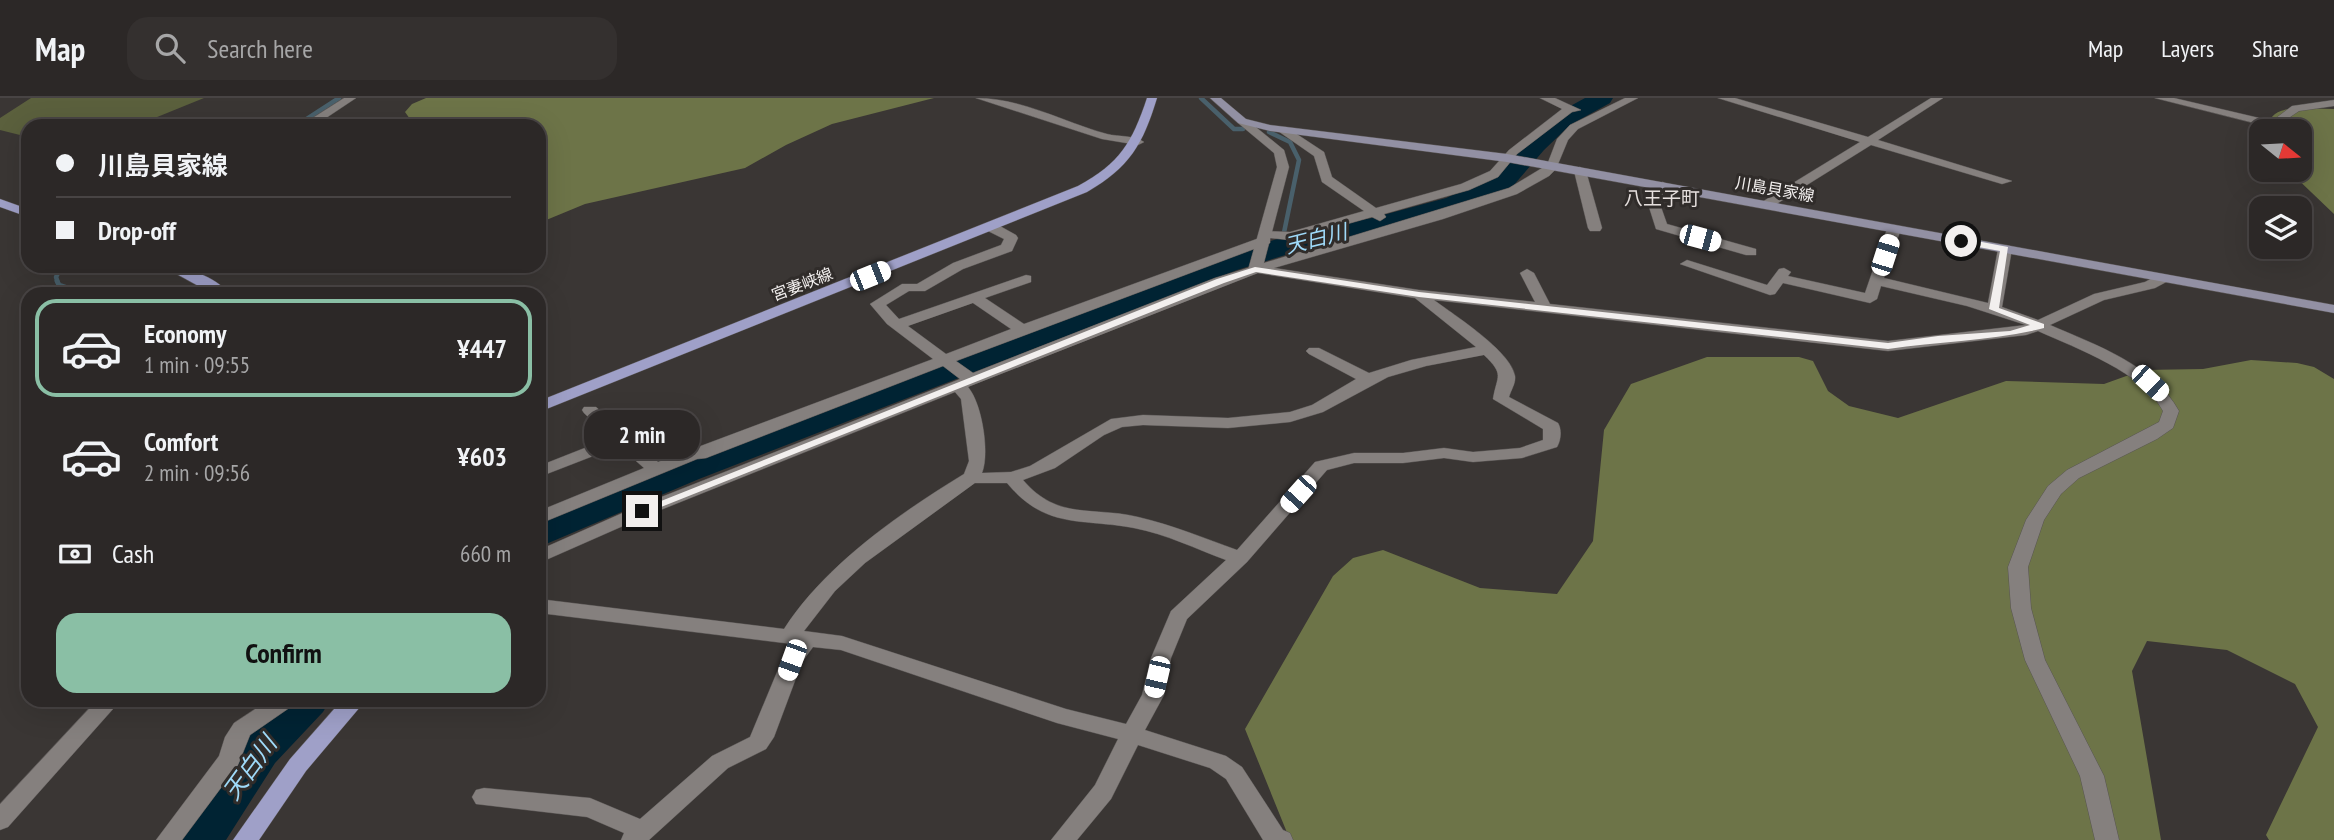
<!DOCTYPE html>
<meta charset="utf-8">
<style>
body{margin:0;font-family:"PT Sans Narrow","Noto Sans JP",sans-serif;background:#34302f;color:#f1f3f6;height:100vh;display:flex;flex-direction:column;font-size:26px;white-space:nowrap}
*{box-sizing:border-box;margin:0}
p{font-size:23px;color:#a6a6a7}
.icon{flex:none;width:38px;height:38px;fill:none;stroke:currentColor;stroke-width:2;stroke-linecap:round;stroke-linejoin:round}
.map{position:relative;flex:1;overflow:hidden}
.panel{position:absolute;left:21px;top:189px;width:525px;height:420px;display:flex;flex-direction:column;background:#2c2827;border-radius:21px;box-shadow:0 7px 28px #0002,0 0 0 2px #484444}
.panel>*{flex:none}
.top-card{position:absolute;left:21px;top:21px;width:525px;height:154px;border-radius:21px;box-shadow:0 7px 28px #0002,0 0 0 2px #484444;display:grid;align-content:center;height:154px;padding:0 35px;background:#2c2827}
.needle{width:46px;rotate:108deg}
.buttons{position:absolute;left:2249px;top:21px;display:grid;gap:14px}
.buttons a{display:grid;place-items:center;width:63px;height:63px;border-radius:14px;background:#2c2827;box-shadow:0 7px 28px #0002,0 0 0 2px #484444;font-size:35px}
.end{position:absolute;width:32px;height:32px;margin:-16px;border:9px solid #f2efee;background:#111;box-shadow:0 0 0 4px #111}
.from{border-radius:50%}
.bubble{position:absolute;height:49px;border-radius:21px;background:#2c2827;box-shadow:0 7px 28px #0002,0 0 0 2px #484444;font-size:23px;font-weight:600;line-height:49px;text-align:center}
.car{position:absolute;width:21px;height:42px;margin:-21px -10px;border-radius:9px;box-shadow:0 0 5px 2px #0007;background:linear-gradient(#fff 24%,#345 0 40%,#fff 0 76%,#345 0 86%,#fff 0)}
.top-card b{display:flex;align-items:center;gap:24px;height:66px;font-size:26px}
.top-card b+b{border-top:2px solid #484444}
.top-card i{width:18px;height:18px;background:#f1f3f6}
ul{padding:12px 0 0;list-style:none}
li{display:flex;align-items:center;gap:21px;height:98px;margin:0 14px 10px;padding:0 21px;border:4px solid transparent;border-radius:21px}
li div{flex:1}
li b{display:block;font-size:26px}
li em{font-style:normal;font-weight:600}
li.on{border-color:#8abfa5}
li>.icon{width:63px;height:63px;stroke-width:1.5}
.pay{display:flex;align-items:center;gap:18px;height:77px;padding:0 35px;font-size:26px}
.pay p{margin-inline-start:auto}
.cta{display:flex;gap:14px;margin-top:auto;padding:14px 35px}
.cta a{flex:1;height:80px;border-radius:21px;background:#8abfa5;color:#111;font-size:28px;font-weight:600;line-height:80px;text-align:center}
header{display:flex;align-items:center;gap:42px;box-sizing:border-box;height:98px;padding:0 35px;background:#2c2827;border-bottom:2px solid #484444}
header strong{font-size:33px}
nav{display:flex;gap:38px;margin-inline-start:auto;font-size:24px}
.search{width:490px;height:63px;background:#34302f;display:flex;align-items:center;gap:18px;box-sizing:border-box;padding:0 24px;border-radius:21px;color:#a6a6a7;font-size:26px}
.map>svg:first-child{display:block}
.green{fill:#5b603d}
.forest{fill:#6d7448}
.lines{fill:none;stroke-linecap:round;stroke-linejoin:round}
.stream-far2{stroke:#49606b;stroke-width:4.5}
.stream-far1{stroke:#49606b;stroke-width:5}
.stream{stroke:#49606b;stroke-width:7}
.river{fill:#002333;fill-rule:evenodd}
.minor-casing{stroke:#585453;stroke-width:1}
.tertiary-casing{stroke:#585453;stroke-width:1}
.secondary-casing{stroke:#585453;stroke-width:1}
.primary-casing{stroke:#585453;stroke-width:1}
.minor{fill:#85807e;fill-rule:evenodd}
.tertiary{fill:#85807e;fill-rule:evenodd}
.secondary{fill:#9290a3;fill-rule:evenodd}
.primary{fill:#9fa0c8;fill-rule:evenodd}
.route{fill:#f2efee}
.labels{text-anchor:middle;stroke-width:6;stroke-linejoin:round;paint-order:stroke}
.far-street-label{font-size:16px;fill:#f2efee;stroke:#302c2a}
.far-quarter-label{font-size:19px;fill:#e5dfdd;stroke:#302c2a}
.water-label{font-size:21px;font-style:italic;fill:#9fdaf9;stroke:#302c2a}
.near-water-label{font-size:24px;font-style:italic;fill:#9fdaf9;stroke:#302c2a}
</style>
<header>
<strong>Map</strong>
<div class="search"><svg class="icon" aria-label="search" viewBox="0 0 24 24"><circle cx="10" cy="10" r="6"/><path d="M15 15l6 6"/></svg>Search here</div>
<nav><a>Map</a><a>Layers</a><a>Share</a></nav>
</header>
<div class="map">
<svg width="2334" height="742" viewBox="0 0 2334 742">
<rect width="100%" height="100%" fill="#3a3634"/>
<!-- green -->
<polygon class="green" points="31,0 204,0 135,28 28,28 28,39 0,32 0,20"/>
<!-- forest -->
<g class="forest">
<polygon points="426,0 934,0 832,26 786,47 745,70 585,106 539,125 539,28 415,28 405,14 412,6"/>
<path d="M 2293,10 L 2334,11 L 2334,116 L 2288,72 L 2300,72 L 2300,33 L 2267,33 C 2269,16 2277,13 2293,10 Z"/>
<polygon points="1707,259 1799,259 1813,263 1828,293 1849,308 1898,320 2006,283 2104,286 2143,272 2203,271 2251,262 2297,265 2314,269 2334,281 2334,742 2269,742 2266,737 2318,629 2295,586 2227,552 2147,543 2132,573 2161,742 1290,742 1245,631 1333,478 1353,460 1383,452 1480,490 1557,496 1593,443 1604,332 1631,286"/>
</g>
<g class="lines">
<!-- stream-far2 -->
<g class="stream-far2">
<polyline points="1201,0 1234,31 1243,31"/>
<polyline points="296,28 339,0"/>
<polyline points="1269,34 1290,44 1299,62 1281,149"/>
<polyline points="58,185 56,179 62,168"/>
</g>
<!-- stream-far1 -->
<polyline class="stream-far1" points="57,183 59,187 71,191 194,196"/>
<!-- stream -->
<polyline class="stream" points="258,602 258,652"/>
<!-- river -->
<g class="river">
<polygon points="1585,0 1613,0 1610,5 1570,27 1544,52 1513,88 1464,112 1374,136 1324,145 1237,172 699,381 539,449 539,421 673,365 1217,160 1309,131 1372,120 1446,100 1495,78 1526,42 1554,17"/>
<polygon points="279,602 330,602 323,614 275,665 226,742 174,742 241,639"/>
</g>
<defs>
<g id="minor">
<polygon points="344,0 356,0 314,28 300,28"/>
<path d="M 976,0 C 1022,0 1063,24 1107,36 C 1119,39 1134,37 1144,44 L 1138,47 L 1102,41 Z"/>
<path d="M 1540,0 L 1555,0 L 1581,12 L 1572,14 L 1517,56 L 1498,79 L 1469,92 L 1384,116 L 1386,119 L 1380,123 L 1372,119 L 1290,142 L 1270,140 L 1270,145 L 956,263 L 973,275 L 1215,180 L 1509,90 L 1547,67 L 1557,41 L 1570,27 L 1625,0 L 1638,0 L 1578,31 L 1568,42 L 1556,71 L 1549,78 L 1517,96 L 1443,121 L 1274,170 L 1419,192 L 1535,204 L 1520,175 L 1527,171 L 1534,175 L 1550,206 L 1888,243 L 2026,227 L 1967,208 L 1881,188 L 1877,201 L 1870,205 L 1783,185 L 1775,196 L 1770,197 L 1680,166 L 1687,162 L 1767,187 L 1779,171 L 1784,170 L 1791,174 L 1788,178 L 1865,195 L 1887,131 L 1894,127 L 1901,131 L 1884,180 L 1988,205 L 1998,151 L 2005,147 L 2010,148 L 2012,151 L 2002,209 L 2038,222 L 2094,196 L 2145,184 L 2158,177 L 2168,177 L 2168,183 L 2155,190 L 2104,202 L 2050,227 C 2096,247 2154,267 2179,313 L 2173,330 L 2157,341 L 2079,380 L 2061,396 L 2044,422 L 2028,469 L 2031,510 L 2045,562 L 2104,678 L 2119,742 L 2095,742 L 2080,678 L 2025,562 L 2011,510 L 2008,469 L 2026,422 L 2048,388 L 2067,372 L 2159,324 L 2163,313 C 2142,274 2078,251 2038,233 L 2026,237 L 1888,253 L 1434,202 C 1454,217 1511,253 1515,278 C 1516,285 1511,292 1509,299 L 1558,325 C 1562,331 1561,343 1557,349 L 1522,360 L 1473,364 L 1444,360 L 1403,365 L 1354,365 L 1327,372 L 1247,464 L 1187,521 L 1171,560 L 1164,597 L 1145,632 L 1226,658 L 1242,669 L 1283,732 L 1290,735 L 1293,742 L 1263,742 L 1226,681 L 1210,670 L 1138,647 L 1111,701 L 1077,742 L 1051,742 L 1095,687 L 1118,641 L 1057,625 L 841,552 L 813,549 L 802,564 L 774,639 L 766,651 L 728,670 L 649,742 L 621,742 L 624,735 L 587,719 L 476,706 L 472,699 L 476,692 L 484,690 L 590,700 L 640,721 L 712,658 L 750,639 L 782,562 L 792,546 L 539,515 L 539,501 L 784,531 C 825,467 900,415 964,376 L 969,363 L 961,301 L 955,294 L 648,417 L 539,465 L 539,452 L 636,409 L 960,281 L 943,268 L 706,360 L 697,361 L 539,426 L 539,413 L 644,370 L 619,348 L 539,379 L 539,368 L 610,340 L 584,315 L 582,312 L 584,309 L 596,309 L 658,364 L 933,261 L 887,226 L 870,206 L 902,186 L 917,186 L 953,165 L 1001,147 L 1004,141 L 988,133 L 988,127 L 998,127 L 1016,137 L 1018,140 L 1012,153 L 963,171 L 925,193 L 909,193 L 886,207 L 899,221 L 1026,177 L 1031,178 L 1031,184 L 985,200 L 1024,226 L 1262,139 L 1262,133 L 1290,134 L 1364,113 L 1322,84 L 1314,58 L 1278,33 L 1278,29 L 1286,29 L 1324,54 L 1332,79 L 1376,110 L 1461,86 L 1490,73 L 1509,52 L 1562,11 ZM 1258,175 L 1415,200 L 1476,249 L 1411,262 L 1369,275 L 1319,250 L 1309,250 L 1306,253 L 1309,256 L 1356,281 L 1312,307 L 1290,314 L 1228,320 L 1143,317 L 1111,321 L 1030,368 L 1011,374 L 982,375 C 990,355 982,305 968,289 ZM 973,205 L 1011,231 L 946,256 L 908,228 ZM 1484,257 C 1505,277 1497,277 1493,301 L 1543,331 L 1543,342 L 1520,350 L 1473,354 L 1444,350 L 1403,355 L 1354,355 L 1315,364 L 1237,452 C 1204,440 1172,427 1138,419 C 1093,408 1058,423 1023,382 L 1055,370 L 1104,337 L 1122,329 L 1143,327 L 1228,330 L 1290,324 L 1323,314 L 1388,279 L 1426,268 ZM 975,385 L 1007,385 C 1046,432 1082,420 1134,430 C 1166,436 1196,451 1226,462 L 1171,513 L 1151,560 L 1142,597 L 1126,626 L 1066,611 L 842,538 L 804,533 L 835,493 L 865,465 Z"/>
<polygon points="1718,0 1735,0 1868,39 1931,0 1943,0 1878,42 2012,83 2002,86 1871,47 1770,110 1762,110 1762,104 1860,44"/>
<polygon points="2155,0 2174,0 2272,23 2292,8 2334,2 2334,8 2299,13 2274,30"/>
<polygon points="1580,69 1586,73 1602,130 1600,133 1590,133 1588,130 1574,73"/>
<polygon points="1663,84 1669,88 1661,109 1667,126 1756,151 1756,157 1746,157 1656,131 1649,109 1657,88"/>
<polygon points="269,602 295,602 292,608 250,637 238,667 182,742 156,742 219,658 225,639 234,625"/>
</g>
<g id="tertiary">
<polygon points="1238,21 1246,21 1284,52 1289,69 1262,172 1255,176 1248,172 1277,69 1274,55 1238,25"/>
<polygon points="97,602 121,602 8,729 0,732 0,706"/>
</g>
<polygon id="secondary" points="1210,0 1221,0 1246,21 1270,27 1507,56 2334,207 2334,215 1507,64 1270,33 1238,25"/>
<g id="primary">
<path d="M 1147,0 L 1157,0 C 1143,46 1130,69 1087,94 L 539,314 L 539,303 L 1078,88 C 1120,65 1132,45 1147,0 Z"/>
<polygon points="0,101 28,111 28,119 0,109"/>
<path d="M 162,168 C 186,168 214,178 230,196 L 213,196 Z"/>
<polygon points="342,602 366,602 306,673 259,742 233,742 290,661"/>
</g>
</defs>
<!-- minor casing -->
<use href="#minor" class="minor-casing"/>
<!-- tertiary casing -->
<use href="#tertiary" class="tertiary-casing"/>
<!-- secondary casing -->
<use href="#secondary" class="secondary-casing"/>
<!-- primary casing -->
<use href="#primary" class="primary-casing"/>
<!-- minor -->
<use href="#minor" class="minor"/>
<!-- tertiary -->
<use href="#tertiary" class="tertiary"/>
<!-- secondary -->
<use href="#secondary" class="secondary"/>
<!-- primary -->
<use href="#primary" class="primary"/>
</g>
<!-- route -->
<path class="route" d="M 1961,140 L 2008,149 L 1999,210 L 2044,226 L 2044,230 C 1993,243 1940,243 1888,251 L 1419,199 L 1256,174 L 1224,185 L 646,415 L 638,415 L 636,413 L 1217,181 L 1255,169 L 1419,194 L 1888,245 L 1938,238 L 2010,233 L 2030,227 L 1989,211 L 2000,153 L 1957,145 Z"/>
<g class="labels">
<!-- far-street labels -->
<g class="far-street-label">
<text transform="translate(1775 91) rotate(10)" y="6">川島貝家線</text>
<text transform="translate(802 186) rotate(-21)" y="6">宮妻峡線</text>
</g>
<!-- far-quarter labels -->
<g class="far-quarter-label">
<text x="1662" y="107">八王子町</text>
</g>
<!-- water labels -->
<g class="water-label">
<text transform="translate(1316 141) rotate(-14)" y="7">天白川</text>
</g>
<!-- near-water labels -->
<g class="near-water-label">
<text transform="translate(250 670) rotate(-54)" y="8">天白川</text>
</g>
</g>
</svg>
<div class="buttons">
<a><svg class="needle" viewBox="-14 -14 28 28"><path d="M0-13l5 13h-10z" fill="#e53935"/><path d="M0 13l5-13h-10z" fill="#a6a6a7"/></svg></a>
<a><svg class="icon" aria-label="layers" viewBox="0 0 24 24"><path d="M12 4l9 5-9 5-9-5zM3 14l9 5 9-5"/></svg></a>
</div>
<i class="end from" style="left:1961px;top:143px"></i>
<i class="end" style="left:642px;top:413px"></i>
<div class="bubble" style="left:584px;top:312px;width:116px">2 min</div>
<i class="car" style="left:1700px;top:140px;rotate:105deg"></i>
<i class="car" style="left:1885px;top:157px;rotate:18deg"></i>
<i class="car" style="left:870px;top:178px;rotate:68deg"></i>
<i class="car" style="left:2150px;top:285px;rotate:133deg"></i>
<i class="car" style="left:1298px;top:396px;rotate:222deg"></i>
<i class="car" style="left:792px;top:562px;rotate:200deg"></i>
<i class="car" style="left:1157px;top:579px;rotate:193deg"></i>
<div class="top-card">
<b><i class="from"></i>川島貝家線</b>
<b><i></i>Drop-off</b>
</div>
<section class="panel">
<ul>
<li class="on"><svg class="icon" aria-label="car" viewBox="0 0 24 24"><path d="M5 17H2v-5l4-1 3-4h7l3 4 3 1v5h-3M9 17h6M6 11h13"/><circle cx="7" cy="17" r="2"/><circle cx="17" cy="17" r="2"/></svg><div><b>Economy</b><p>1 min · 09:55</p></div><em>¥447</em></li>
<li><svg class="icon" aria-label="car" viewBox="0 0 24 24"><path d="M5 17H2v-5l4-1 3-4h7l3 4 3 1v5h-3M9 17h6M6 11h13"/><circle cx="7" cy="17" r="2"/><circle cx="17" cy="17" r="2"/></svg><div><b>Comfort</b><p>2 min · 09:56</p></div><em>¥603</em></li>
</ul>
<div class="pay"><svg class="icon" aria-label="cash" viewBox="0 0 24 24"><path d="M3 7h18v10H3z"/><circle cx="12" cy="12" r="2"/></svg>Cash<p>660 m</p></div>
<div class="cta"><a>Confirm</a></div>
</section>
</div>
